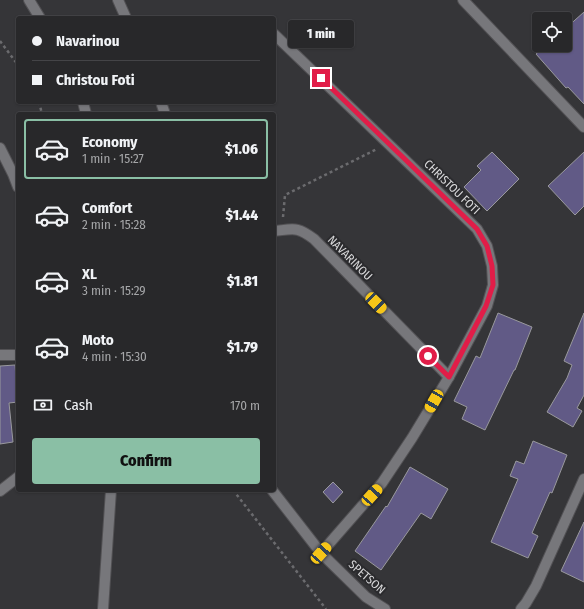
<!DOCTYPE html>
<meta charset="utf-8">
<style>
body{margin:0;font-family:"Fira Sans Condensed",sans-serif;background:#343436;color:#f1f3f6;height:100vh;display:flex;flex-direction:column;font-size:15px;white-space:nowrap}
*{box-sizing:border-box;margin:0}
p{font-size:13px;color:#a5a6a8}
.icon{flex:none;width:22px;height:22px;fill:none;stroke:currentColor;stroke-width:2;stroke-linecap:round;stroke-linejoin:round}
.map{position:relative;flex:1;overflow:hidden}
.sheet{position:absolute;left:16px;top:112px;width:260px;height:380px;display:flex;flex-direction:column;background:#28282a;border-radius:4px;box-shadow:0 1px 3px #0004,0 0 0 1px #444447}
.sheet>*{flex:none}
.banner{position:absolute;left:16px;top:16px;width:260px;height:88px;border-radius:4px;box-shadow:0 1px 3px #0004,0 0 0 1px #444447;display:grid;align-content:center;height:88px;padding:0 16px;background:#28282a}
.fabs{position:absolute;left:532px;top:12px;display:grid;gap:8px}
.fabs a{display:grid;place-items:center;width:40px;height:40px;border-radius:4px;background:#28282a;box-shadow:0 1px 3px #0004,0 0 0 1px #444447;font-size:20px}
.end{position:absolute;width:18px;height:18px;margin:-9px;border:5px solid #e11d48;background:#fff;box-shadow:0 0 0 2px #fff}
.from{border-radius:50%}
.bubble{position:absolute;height:28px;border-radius:4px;background:#28282a;box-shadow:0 1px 3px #0004,0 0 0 1px #444447;font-size:13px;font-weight:800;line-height:28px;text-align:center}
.car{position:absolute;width:12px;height:24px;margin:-12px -6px;border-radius:5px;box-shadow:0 0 3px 1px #0007;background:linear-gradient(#f5c518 24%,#345 0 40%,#f5c518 0 76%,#345 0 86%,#f5c518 0)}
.banner b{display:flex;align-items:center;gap:14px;height:38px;font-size:15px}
.banner b+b{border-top:1px solid #444447}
.banner i{width:10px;height:10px;background:#f1f3f6}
ul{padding:7px 0 0;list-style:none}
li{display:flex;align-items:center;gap:12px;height:60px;margin:0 8px 6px;padding:0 8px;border:2px solid transparent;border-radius:4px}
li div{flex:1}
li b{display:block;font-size:15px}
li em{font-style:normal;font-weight:800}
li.selected{border-color:#8abfa5}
li>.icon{width:36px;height:36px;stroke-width:1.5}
.pay{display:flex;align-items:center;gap:10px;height:44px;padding:0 16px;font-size:15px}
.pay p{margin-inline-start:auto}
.button{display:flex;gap:8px;margin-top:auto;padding:8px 16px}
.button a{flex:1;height:46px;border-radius:4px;background:#8abfa5;color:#111;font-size:16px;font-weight:800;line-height:46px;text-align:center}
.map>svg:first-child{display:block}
.building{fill:#615a86;stroke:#99999d}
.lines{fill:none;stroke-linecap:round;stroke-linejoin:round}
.minor-casing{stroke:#525154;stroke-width:12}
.path{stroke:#6b6b6e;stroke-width:2.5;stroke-dasharray:3 3;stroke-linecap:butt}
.minor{stroke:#77777b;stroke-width:10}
.route{stroke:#e11d48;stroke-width:5}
.labels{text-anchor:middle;stroke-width:4;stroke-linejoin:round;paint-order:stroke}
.street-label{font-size:12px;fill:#d9d9db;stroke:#2b2b2e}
</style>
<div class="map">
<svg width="584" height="609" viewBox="0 0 584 609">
<rect width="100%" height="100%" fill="#353538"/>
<!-- building -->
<g class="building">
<polygon points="584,12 584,104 568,87 566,88 536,54 547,45 565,45 565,29"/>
<polygon points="492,152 519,179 487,211 464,187 481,170 477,166"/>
<polygon points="584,152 584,206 575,215 548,186"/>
<polygon points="498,313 532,327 515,370 514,370 485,430 462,419 467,407 454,401 476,356 480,358"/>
<polygon points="584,313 584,395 577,408 582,411 573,427 547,412 567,378 572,365 564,361"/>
<polygon points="15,365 18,402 9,403 13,442 0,444 0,366"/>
<polygon points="533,441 567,455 552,493 550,492 532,533 538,536 528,558 491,542 518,479 510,476 516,461 524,464"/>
<polygon points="410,467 448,489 431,519 421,513 381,570 355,551 386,506 387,507"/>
<polygon points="333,482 343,492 333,503 323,492"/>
<polygon points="584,522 584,582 561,571"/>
</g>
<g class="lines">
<defs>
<g id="minor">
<polyline points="29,0 40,18"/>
<polyline points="118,0 126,18"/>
<polyline points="463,0 584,127"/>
<polyline points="274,34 477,229 487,246 492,266 493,285 487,306 449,377 412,438 382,483 321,553"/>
<polyline points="83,102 86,114"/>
<polyline points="161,102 165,114"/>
<polyline points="0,148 13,174 18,187"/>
<path d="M 274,231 C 294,229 297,226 314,239 L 449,377"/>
<polyline points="0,355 18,355"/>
<polyline points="272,490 321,553 366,597 385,609"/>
<polyline points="0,491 18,477"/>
<polyline points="103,609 111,490"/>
<polyline points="521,609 526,603 536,586 584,479"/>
</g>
</defs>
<!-- minor casing -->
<use href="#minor" class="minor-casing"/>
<!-- path -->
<g class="path">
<polyline points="0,41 18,65"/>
<polyline points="39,102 42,114"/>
<polyline points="283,217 285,195 377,149"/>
<polyline points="233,490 326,609"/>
</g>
<!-- minor -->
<use href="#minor" class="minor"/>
</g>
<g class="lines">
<!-- route -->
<polyline class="route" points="321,78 477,229 487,246 492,266 493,285 486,306 449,377 428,356"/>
</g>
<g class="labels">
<!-- street labels -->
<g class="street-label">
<text transform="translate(452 187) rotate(44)" y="4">CHRISTOU FOTI</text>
<text transform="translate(350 258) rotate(45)" y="4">NAVARINOU</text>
<text transform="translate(367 577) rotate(41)" y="4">SPETSON</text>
</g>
</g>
</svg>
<div class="fabs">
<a><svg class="icon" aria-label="locate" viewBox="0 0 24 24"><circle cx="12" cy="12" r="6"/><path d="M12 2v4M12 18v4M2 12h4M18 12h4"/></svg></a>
</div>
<i class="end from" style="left:428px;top:356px"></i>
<i class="end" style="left:321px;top:78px"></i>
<div class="bubble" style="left:288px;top:20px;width:66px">1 min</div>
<i class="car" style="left:376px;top:303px;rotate:135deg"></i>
<i class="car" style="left:434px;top:401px;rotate:210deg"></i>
<i class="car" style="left:372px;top:495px;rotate:42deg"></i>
<i class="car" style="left:321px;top:553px;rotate:42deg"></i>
<div class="banner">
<b><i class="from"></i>Navarinou</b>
<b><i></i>Christou Foti</b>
</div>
<section class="sheet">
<ul>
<li class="selected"><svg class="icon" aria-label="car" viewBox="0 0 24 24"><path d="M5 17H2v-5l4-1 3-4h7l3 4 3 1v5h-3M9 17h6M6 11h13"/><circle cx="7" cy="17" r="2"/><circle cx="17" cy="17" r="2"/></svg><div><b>Economy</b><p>1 min · 15:27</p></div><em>$1.06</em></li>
<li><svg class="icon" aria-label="car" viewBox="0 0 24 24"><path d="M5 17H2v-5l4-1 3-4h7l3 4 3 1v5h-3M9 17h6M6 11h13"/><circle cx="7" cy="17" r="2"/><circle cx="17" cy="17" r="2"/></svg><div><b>Comfort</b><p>2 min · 15:28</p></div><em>$1.44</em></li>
<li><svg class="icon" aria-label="car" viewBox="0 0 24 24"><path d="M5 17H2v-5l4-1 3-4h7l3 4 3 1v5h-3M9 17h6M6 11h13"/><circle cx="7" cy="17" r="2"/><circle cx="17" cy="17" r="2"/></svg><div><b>XL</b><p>3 min · 15:29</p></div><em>$1.81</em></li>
<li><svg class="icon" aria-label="car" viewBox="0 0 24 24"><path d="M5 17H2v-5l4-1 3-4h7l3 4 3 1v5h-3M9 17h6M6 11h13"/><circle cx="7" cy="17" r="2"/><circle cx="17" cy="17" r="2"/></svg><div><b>Moto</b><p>4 min · 15:30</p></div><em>$1.79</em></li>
</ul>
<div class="pay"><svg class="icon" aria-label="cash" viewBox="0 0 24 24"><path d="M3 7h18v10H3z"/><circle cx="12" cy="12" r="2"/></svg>Cash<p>170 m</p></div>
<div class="button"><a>Confirm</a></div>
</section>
</div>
